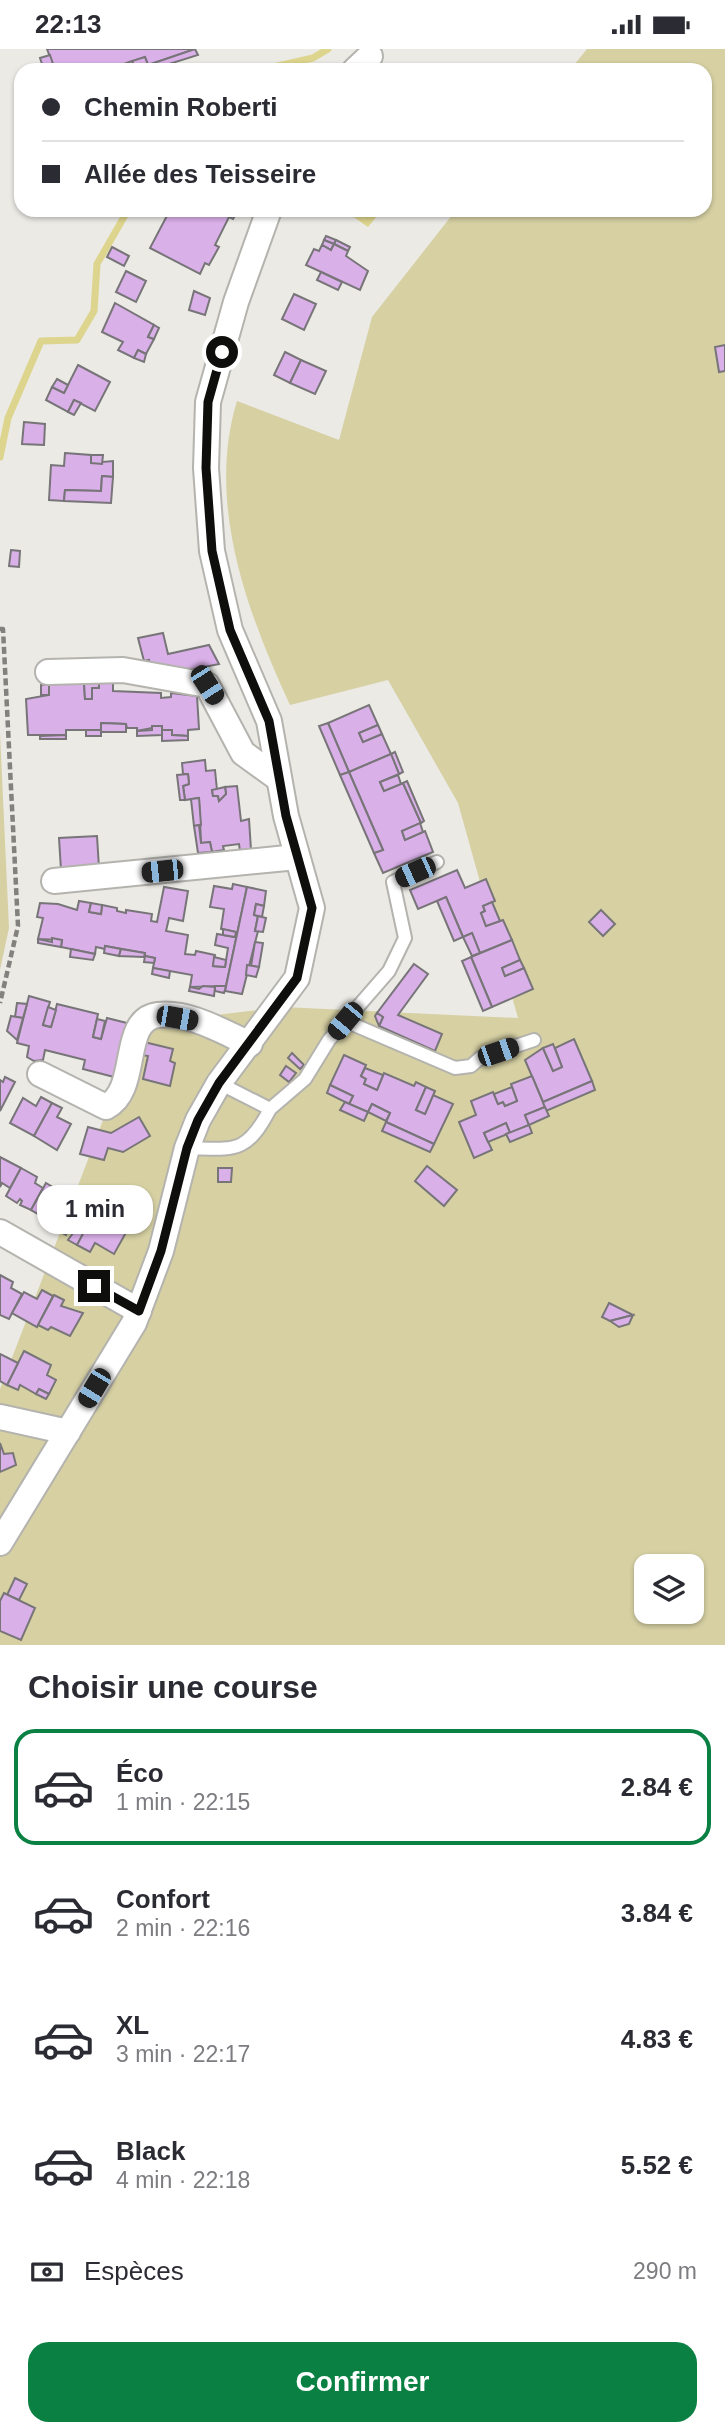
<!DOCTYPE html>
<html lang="fr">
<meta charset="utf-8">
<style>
body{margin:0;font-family:Arial,sans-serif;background:#f2f2f3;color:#2b2b33;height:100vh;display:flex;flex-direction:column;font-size:26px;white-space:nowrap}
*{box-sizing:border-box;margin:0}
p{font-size:23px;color:#7c7c81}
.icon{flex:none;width:38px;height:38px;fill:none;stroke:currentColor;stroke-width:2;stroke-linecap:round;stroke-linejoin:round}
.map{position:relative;height:1596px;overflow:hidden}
.drawer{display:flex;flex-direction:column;background:#fff;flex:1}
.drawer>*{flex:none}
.banner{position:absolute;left:14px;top:14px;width:698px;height:154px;border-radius:21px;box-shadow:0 2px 5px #0004;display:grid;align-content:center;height:154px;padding:0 28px;background:#fff}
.fabs{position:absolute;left:634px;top:1505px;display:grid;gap:14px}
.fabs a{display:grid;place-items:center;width:70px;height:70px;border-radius:14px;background:#fff;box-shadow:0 2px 5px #0004;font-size:35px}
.end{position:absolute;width:32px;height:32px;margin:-16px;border:9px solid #0e0e0c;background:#fff;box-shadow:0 0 0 4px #fff}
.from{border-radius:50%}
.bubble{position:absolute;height:49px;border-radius:21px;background:#fff;box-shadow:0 2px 5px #0004;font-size:23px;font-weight:800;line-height:49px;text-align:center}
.car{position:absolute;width:21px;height:42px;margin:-21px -10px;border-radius:9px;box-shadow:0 0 5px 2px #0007;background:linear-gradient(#222 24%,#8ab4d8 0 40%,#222 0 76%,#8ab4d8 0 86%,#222 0)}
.banner b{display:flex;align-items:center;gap:24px;height:66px;font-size:26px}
.banner b+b{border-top:2px solid #e1e1e2}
.banner i{width:18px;height:18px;background:#2b2b33}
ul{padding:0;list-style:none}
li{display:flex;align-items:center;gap:21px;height:116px;margin:0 14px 10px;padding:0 14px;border:4px solid transparent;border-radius:21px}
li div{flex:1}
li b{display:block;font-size:26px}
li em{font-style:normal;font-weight:800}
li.current{border-color:#0b8043}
li>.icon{width:63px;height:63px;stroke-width:1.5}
h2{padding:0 28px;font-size:32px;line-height:84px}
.pay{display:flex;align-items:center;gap:18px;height:77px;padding:0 28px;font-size:26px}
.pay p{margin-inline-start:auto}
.button{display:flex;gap:14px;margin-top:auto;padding:14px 28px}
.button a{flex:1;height:80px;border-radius:21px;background:#0b8043;color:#fff;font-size:28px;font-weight:800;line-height:80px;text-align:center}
.status{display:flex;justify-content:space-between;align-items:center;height:49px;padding:0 35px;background:#fff;direction:ltr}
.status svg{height:19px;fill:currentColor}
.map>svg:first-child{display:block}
.green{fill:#d6d0a3;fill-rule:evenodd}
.water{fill:#ddd48d}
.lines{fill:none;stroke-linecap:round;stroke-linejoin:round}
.stream{stroke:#ddd48d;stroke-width:7}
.building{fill:#dab0e9;stroke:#787579;stroke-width:2}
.lane-casing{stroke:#b4b3ae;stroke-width:16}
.street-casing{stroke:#b4b3ae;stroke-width:28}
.path{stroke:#82817e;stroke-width:4.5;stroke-dasharray:7 3.5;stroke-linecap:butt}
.lane{stroke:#fff;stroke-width:12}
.street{stroke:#fff;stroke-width:24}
.route{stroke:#0e0e0c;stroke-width:9}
</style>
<div class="status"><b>22:13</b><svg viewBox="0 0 49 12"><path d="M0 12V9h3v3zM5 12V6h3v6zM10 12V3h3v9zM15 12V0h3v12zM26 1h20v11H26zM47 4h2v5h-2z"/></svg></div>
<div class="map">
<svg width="725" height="1596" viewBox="0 0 725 1596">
<rect width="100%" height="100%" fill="#ebeae5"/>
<!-- green -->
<g class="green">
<path d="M 587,0 L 725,0 L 725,1596 L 0,1596 L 0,1340 L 140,975 L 283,958 L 518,969 L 458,754 L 388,631 L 290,656 C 247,563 206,454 237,352 L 339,391 L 372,268 L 456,161 L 705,161 L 705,21 L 570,21 ZM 646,1517 L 691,1517 L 691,1563 L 646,1563 Z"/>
<polygon points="0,684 9,879 0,921"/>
</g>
<!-- water -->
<polygon class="water" points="369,161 377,167 368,178 345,162"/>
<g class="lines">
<!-- stream -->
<g class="stream">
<polyline points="260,21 313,9 328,0"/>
<polyline points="0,408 8,369 41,292 77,291 94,262 97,215 128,161"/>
</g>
</g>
<!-- building -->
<g class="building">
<polygon points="47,0 195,0 148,16 145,8 121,16 123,21 55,21"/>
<polygon points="195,0 198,6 150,21 148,16"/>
<polygon points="50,6 55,21 44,21 40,9"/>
<polygon points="145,8 148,16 136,21 132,12"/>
<polygon points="132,12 136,21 123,21 121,16"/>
<polygon points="170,161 238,161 233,170 229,168 215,196 219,198 209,216 205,214 200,225 150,199"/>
<polygon points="326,187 336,191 334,195 324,191"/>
<polygon points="324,191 334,195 331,201 322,196"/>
<polygon points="336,191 350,198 348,202 334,195"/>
<polygon points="334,195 348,202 346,207 368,222 360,241 306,216 314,200 319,202 322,196 331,201"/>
<polygon points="112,198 129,207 124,217 107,208"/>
<polygon points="126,222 146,232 136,253 116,243"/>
<polygon points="321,223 342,233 338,241 317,231"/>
<polygon points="194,242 210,249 205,266 189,261"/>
<polygon points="294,245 316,255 304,281 282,270"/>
<polygon points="115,254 154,276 148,288 154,290 146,305 138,301 134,309 118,301 123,293 102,283"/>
<polygon points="154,276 159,279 154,290 148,288"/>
<polygon points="725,296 725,322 719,323 715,298"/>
<polygon points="138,301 146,305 144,313 134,309"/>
<polygon points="285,303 301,311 290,334 274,326"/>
<polygon points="301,311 326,322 315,345 290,334"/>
<polygon points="78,316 110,333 95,362 74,351 68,363 46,351 52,338 64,344"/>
<polygon points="57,330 68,336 64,344 52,338"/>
<polygon points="74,351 81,354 74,366 68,363"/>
<polygon points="24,373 45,375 44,396 22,395"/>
<polygon points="65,404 91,406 91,414 113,412 113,428 102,427 101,442 65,441 64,452 49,451 51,416 64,417"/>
<polygon points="91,406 103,406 102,415 91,414"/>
<polygon points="102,427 113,428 111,454 64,452 65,441 101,442"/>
<polygon points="11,501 20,502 19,518 9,517"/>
<polygon points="163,584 168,605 209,596 219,615 180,623 173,617 151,622 149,611 144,612 138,589"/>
<polygon points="113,632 113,642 161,644 161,649 171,648 171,644 197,647 199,680 188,681 188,687 172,686 172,681 162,681 162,677 137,682 137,679 127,679 126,675 101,674 101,681 66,681 66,686 28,686 26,650 49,646 49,635 84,634 85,650 92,650 92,639 99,639 99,633"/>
<polygon points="99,633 99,639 92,639 92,650 85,650 84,634"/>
<polygon points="49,635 49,646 41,646 41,636"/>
<polygon points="369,656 378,676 359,684 363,693 382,685 391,705 349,723 328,674"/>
<polygon points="101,674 126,675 126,683 101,683"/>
<polygon points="328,674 349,723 340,726 319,677"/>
<polygon points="378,676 382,685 363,693 359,684"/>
<polygon points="152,677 162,677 162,686 137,687 137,682 152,681"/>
<rect x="86" y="681" width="15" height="6"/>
<polygon points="162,681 172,681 172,686 188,687 188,691 162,692"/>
<polygon points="66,686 66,690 40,690 40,687"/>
<polygon points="395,703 403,723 399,725 391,705"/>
<polygon points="391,705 399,725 380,733 384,742 403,734 421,774 402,782 405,791 425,782 433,803 383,824 374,804 383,801 349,723"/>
<polygon points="205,711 206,722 215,721 217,741 212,741 213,747 218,747 219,752 226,745 225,738 237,737 241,772 249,770 251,801 240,802 239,795 223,797 224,801 212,803 210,793 201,794 199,749 185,751 183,737 189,735 188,725 183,725 182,714"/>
<polygon points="349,723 383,801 374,804 340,726"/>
<polygon points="188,725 189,735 183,737 185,751 180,751 177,726"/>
<polygon points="398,726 401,735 384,742 380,733"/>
<polygon points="407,732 424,772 421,774 403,734"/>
<polygon points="225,738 226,745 219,752 218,747 213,747 212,741"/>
<polygon points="199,749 201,776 194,777 191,750"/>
<polygon points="420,774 423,783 405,791 402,782"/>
<polygon points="199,776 201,794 210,793 212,803 198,804 194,777"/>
<polygon points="97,787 99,819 61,821 59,789"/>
<polygon points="457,821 465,839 486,830 495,852 483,857 485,862 481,864 486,877 503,871 512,891 480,904 472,884 463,888 446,848 418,860 410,841"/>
<polygon points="233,835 247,838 226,937 190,938 192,926 153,919 155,909 145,907 145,904 105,897 105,900 96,898 95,905 61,898 62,891 38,890 43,869 37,868 40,854 58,855 77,861 79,852 91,854 89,863 101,865 102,856 117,859 117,862 126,864 126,861 152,865 151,872 157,873 164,838 188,842 183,872 169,869 166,882 188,886 185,905 195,906 196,902 215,906 213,917 225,918 228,899 215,896 217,885 235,888 236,883 221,880 224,860 210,858 214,837 232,840"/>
<polygon points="247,838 266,842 264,857 256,855 254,866 258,867 255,882 258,882 242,945 225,942"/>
<polygon points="446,848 463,888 454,892 437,852"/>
<polygon points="492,853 500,872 486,877 481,864 485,862 483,857"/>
<polygon points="91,854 102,856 101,865 89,863"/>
<polygon points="256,855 264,857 262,868 254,866"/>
<polygon points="601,861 615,875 603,887 589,873"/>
<polygon points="258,867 266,869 263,883 255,882"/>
<polygon points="223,880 236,883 235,888 223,886"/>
<polygon points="472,884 480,904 472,907 463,888"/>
<polygon points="52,889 62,891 61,898 38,894 38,890 52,893"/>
<polygon points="512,891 520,911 502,919 505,927 524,919 533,940 492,958 471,908"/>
<polygon points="255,893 263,894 259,918 251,917"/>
<polygon points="105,897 121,900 119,907 104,904"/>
<polygon points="71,900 95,905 93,911 70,908"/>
<polygon points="121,900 145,904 144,908 119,907"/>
<polygon points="145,907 155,909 154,914 144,913"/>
<polygon points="214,908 226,911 225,918 213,917"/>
<polygon points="471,908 492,958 483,962 462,912"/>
<polygon points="520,911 524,919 505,927 502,919"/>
<polygon points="414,915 428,925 398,966 442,985 435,1002 379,977 383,968 377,964"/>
<polygon points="247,916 259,918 256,928 246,926"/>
<polygon points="153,919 170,922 169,929 152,925"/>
<polygon points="203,937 215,938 214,947 189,942 190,938 199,940"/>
<polygon points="215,937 226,937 224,944 215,942"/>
<polygon points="29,947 50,953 43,976 51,978 57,955 98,965 93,988 101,990 107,969 127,974 114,1028 83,1020 85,1011 45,1001 43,1011 34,1012 27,1008 29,997 17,994"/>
<polygon points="17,954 27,955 23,969 15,968"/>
<polygon points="48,958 56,961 51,978 43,976"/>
<polygon points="377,964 383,968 379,977 375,967"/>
<polygon points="11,967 23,969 17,991 7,982"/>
<polygon points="97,970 105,972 101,990 93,988"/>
<polygon points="574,990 592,1032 543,1053 525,1011 543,999 553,1022 562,1018 555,999"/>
<polygon points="144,993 173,1000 170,1012 175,1014 170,1037 143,1030 148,1007 141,1006"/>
<polygon points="553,995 562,1018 553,1022 543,999"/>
<polygon points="292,1004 304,1016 300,1020 288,1009"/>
<polygon points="344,1006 366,1016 361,1027 366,1030 364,1035 377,1041 384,1024 414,1037 416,1033 426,1038 416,1061 425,1065 433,1046 453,1055 434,1095 386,1073 390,1064 372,1055 368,1063 349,1055 353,1047 330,1036"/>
<polygon points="286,1017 296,1024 289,1033 280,1026"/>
<polygon points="365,1019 383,1026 377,1041 364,1035 366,1030 361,1027"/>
<polygon points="532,1027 545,1058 525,1066 529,1076 510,1084 506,1074 484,1084 492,1101 474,1109 459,1073 476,1066 471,1052 493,1043 498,1055 503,1053 505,1057 517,1052 511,1035"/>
<polygon points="5,1028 15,1033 0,1062 0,1031 3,1033"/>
<polygon points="592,1032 595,1041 546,1062 543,1053"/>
<polygon points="330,1036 353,1047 349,1055 327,1044"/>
<polygon points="426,1038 435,1042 425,1065 416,1061"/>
<polygon points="512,1038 517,1052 505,1057 503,1053 498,1055 494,1045"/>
<polygon points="41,1048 52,1054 34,1087 10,1074 23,1049 36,1057"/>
<polygon points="345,1053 368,1063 364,1072 340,1061"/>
<polygon points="52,1054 62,1059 57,1068 71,1075 57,1101 34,1087"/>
<polygon points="372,1055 390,1064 386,1072 368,1063"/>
<polygon points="545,1058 549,1067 529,1076 525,1066"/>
<polygon points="139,1068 150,1087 123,1103 108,1099 104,1111 80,1105 88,1078 111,1084"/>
<polygon points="386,1073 434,1095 430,1103 382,1082"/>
<polygon points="506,1074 510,1084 488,1093 484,1084"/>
<polygon points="529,1076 532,1084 510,1093 506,1085"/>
<polygon points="0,1108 21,1119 10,1139 2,1134 0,1138"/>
<polygon points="427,1117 457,1141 444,1157 415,1132"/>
<polygon points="21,1119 37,1128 35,1134 43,1139 31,1161 20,1156 22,1152 20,1150 17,1154 6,1147"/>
<polygon points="218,1119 232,1119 231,1133 218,1133"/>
<polygon points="46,1134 70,1148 59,1167 50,1162 45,1169 31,1161"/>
<polygon points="69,1151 85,1159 81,1169 89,1174 77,1196 68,1191 73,1184 68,1181 66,1186 53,1179"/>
<polygon points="50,1162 59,1167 55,1175 45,1169"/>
<polygon points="95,1162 128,1180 114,1205 95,1194 90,1203 77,1196"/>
<polygon points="0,1226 13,1233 11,1239 22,1245 9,1270 0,1266"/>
<polygon points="42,1241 53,1247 37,1278 12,1264 24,1243 37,1250"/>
<polygon points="54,1246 64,1251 61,1257 83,1264 70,1287 51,1278 48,1281 38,1276"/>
<polygon points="609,1254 633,1266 610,1272 602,1268"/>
<polygon points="633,1266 629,1275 619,1278 610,1272"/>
<polygon points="24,1302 51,1316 47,1326 56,1331 49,1345 39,1340 36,1345 20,1336 18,1341 7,1336"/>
<polygon points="0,1305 18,1314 7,1336 0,1332"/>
<polygon points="39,1340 49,1345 46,1350 36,1345"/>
<polygon points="0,1394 4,1405 13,1404 16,1416 0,1423"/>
<polygon points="15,1529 27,1535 19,1551 7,1546"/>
<polygon points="4,1544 35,1559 21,1591 0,1582 0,1552"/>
</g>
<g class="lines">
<defs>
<g id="lane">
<polyline points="345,972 455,1019 471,1017 480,1009 534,991"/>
<polyline points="270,1060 305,1030 329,991 389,922 405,889 393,833 437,813"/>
<path d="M 187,1099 C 234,1100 246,1106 270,1060 L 219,1034"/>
</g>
<g id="street">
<polyline points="355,21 370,7"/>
<polyline points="48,623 123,621 207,636 243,704 279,730"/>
<polyline points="54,832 297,808"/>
<path d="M 40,1025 L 106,1058 C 141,1040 119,971 158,966 C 188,962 223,983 250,995"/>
<polyline points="0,1183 139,1262"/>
<polyline points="0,1368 68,1383"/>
<polyline points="0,1494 134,1274 161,1202 187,1099 198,1071 219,1034 297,929 312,859 286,767 269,672 230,581 212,502 206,419 208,353 236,253 269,161"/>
</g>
</defs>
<!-- lane casing -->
<use href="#lane" class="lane-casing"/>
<!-- street casing -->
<use href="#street" class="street-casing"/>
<!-- path -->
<polyline class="path" points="0,580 3,580 18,877 0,954"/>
<!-- lane -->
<use href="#lane" class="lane"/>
<!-- street -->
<use href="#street" class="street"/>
</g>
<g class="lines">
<!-- route -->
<polyline class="route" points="94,1237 139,1262 161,1202 187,1099 198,1071 219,1034 297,929 312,859 286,767 269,672 230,581 212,502 206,419 208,353 222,303"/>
</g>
</svg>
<div class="fabs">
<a><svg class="icon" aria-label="layers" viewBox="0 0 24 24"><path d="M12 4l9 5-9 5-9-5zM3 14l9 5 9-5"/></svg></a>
</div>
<i class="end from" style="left:222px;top:303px"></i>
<i class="end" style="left:94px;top:1237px"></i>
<div class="bubble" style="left:37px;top:1136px;width:116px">1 min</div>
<i class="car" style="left:207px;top:636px;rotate:147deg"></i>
<i class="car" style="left:162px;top:822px;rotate:264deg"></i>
<i class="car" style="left:415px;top:823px;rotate:246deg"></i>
<i class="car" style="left:177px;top:969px;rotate:100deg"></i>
<i class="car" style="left:345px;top:972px;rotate:220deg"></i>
<i class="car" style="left:498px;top:1003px;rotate:71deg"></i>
<i class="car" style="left:94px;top:1339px;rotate:211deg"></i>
<div class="banner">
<b><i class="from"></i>Chemin Roberti</b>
<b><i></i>Allée des Teisseire</b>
</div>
</div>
<section class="drawer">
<h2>Choisir une course</h2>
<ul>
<li class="current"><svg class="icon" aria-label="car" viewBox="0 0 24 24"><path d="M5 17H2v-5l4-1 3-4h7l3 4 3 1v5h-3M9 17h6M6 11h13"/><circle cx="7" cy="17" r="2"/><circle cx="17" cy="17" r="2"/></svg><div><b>Éco</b><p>1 min · 22:15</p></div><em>2.84 €</em></li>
<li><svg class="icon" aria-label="car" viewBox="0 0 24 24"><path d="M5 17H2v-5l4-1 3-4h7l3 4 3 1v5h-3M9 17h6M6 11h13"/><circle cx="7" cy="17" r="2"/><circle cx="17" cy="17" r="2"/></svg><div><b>Confort</b><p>2 min · 22:16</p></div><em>3.84 €</em></li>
<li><svg class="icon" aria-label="car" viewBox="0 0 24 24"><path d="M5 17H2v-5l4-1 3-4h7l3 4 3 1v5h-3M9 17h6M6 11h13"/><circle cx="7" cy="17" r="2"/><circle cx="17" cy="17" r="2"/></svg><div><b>XL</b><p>3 min · 22:17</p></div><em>4.83 €</em></li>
<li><svg class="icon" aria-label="car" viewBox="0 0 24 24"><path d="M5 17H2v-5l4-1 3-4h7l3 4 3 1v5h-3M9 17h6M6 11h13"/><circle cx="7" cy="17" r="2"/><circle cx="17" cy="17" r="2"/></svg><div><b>Black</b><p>4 min · 22:18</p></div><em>5.52 €</em></li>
</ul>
<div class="pay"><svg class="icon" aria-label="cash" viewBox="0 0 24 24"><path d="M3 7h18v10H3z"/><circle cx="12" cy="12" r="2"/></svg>Espèces<p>290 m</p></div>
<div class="button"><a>Confirmer</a></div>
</section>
